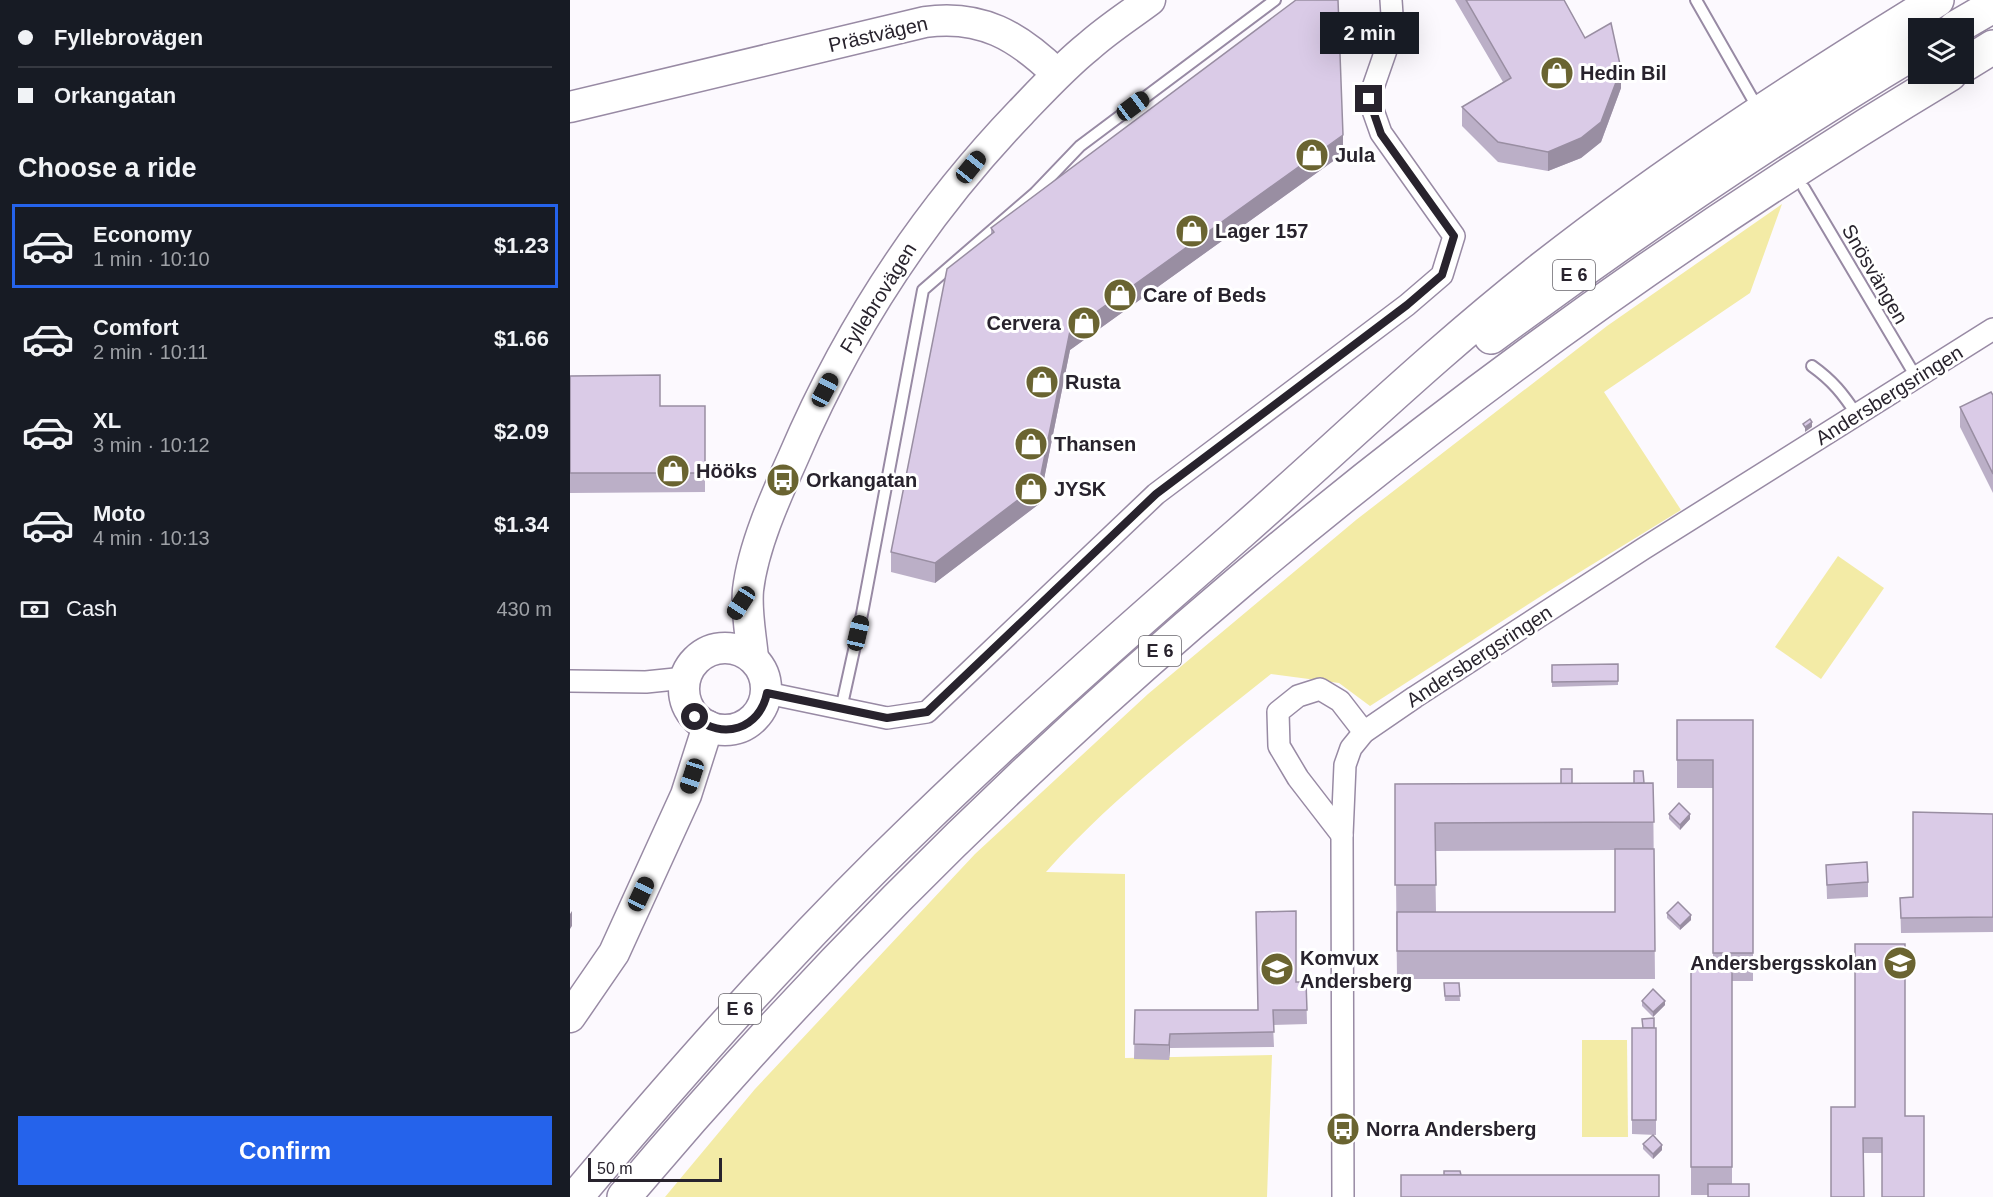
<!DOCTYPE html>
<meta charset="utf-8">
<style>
body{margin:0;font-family:Helvetica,sans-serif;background:#242831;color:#f1f3f6;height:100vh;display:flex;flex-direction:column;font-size:22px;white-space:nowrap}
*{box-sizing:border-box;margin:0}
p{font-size:20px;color:#9ea1a6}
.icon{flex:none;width:33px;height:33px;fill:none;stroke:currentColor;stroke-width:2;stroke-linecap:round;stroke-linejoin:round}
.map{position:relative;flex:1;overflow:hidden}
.side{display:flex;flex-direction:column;background:#171b24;width:570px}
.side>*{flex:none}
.top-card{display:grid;align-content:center;height:132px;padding:0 18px;background:#171b24}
.buttons{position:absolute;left:1338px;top:18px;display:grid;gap:12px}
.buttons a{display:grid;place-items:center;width:66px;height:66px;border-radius:0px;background:#171b24;box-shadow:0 6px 24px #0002;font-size:30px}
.scale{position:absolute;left:18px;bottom:15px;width:134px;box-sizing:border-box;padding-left:6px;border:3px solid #28232d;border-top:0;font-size:16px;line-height:21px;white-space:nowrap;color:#28232d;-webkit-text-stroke:4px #fff;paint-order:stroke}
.end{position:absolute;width:27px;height:27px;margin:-14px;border:8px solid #28232d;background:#fff;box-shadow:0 0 0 3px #fff}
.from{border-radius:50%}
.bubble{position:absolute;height:42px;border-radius:0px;background:#171b24;box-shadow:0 6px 24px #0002;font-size:20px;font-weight:600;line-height:42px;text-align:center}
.car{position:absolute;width:18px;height:36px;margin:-18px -9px;border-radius:8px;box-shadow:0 0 4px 2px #0007;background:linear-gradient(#222 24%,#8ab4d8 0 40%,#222 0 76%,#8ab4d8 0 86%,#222 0)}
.top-card b{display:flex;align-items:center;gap:21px;height:57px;font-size:22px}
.top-card b+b{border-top:2px solid #363941}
.top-card i{width:15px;height:15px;background:#f1f3f6}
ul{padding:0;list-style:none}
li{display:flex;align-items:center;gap:18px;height:84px;margin:0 12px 9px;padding:0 6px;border:3px solid transparent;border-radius:0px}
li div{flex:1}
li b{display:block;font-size:22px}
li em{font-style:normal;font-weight:600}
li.on{border-color:#2563eb}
li>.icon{width:54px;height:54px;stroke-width:1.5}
h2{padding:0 18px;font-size:27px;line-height:72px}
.pay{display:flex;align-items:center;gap:15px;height:66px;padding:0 18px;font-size:22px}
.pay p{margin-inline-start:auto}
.action{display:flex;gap:12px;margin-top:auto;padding:12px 18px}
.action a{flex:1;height:69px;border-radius:0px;background:#2563eb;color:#fff;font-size:24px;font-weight:600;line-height:69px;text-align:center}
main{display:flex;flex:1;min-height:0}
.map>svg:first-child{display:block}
.green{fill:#f3eba6}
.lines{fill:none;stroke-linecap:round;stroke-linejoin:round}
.lane-casing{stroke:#988aa4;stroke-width:14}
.street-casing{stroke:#988aa4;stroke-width:24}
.secondary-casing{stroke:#988aa4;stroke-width:33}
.highway-casing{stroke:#988aa4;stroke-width:36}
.lane{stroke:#fff;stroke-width:10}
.street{stroke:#fff;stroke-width:21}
.secondary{stroke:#fff;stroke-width:30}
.highway{stroke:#fff;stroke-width:33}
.wall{fill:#bbafc7;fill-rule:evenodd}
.shaded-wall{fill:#998ea2}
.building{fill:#dacbe7;stroke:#998ea2;stroke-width:1.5}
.route{stroke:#28232d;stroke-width:8}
.labels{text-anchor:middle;stroke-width:6;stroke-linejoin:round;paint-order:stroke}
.shield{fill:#fff;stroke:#68656c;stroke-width:1.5}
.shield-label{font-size:18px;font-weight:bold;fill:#28232d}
.street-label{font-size:20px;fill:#28232d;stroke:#fff}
.poi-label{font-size:20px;font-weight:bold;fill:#28232d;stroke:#fff;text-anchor:start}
</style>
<main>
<section class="side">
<div class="top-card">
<b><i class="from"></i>Fyllebrovägen</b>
<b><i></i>Orkangatan</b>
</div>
<h2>Choose a ride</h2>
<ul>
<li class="on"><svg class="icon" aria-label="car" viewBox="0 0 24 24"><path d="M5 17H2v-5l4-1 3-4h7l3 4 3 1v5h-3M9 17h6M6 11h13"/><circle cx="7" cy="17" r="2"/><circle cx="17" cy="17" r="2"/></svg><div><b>Economy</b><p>1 min · 10:10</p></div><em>$1.23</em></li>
<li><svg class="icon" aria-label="car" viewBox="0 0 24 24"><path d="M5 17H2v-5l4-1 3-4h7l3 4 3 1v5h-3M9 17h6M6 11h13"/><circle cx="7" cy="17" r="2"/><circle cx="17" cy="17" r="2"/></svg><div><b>Comfort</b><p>2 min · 10:11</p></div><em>$1.66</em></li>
<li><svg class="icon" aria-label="car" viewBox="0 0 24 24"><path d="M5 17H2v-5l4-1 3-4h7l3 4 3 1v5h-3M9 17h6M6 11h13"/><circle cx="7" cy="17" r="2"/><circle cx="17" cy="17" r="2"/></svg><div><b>XL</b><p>3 min · 10:12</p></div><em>$2.09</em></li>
<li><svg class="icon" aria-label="car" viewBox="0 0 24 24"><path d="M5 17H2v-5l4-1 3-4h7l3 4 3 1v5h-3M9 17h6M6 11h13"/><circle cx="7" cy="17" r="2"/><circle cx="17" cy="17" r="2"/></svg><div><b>Moto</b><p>4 min · 10:13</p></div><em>$1.34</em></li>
</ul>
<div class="pay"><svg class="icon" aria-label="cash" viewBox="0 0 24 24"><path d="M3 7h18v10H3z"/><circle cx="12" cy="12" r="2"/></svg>Cash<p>430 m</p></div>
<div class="action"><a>Confirm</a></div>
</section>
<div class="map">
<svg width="1423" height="1197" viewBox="0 0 1423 1197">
<rect width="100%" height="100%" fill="#fcf9fe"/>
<!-- green -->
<g class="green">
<path d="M 1212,204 L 1180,293 L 1034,392 L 1111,510 L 979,591 L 800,706 L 769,683 L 701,674 C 623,736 542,798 476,872 L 555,874 L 555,1058 L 702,1055 L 697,1197 L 95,1197 L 185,1089 L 405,854 L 578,694 L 786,520 L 1037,326 Z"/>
<polygon points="1268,556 1314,588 1251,679 1205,647"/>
<polygon points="1012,1040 1057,1040 1058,1137 1012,1137"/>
</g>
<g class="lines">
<defs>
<g id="lane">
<polyline points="1126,0 1186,105"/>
<polyline points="1234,188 1346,377"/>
<path d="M 1242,366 C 1263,381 1273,394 1287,415"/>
<polyline points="271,709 292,614 353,290 465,193 510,146 705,0"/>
</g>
<g id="street">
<polyline points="0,681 76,682 115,678"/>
<polyline points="197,693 317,718 357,712 586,494 837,305 872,275 884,236 811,133 799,99 823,30 821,0"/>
<polyline points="772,835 728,778 709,746 708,712 728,696 750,689 770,701 794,732"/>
<polyline points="773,1197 772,835 775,765 781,748 794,732 845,697 1073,549 1423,329"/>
</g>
<g id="secondary">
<path d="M 0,107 L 355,22 C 411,14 448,36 487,74"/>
<circle cx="155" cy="689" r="41"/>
<path d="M 183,658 C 181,636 176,612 178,590 C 183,547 205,498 223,458 C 278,329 354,213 451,112 C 473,89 494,66 519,46 C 538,29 560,15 580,0"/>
<polyline points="0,1017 44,953 116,795 138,726"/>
</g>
<g id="highway">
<polyline points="1385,28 1423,6"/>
<polyline points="1394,65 1423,47"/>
<path d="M 921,337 C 1059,235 1201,138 1348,50"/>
<path d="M 6,1197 C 114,1069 225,943 346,827 C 451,725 561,628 671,532 C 772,443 868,350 974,267 C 1099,169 1232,83 1367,0"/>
<path d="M 54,1197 C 429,752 881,374 1380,74"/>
</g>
</defs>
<!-- lane casing -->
<use href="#lane" class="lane-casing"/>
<!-- street casing -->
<use href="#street" class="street-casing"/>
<!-- secondary casing -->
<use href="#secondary" class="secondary-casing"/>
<!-- highway casing -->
<use href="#highway" class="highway-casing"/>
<!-- lane -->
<use href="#lane" class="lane"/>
<!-- street -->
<use href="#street" class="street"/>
<!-- secondary -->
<use href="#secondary" class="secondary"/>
<!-- highway -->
<use href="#highway" class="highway"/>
</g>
<!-- wall -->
<g class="wall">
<polygon points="885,0 994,0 1015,38 1051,88 1031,142 1011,158 978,171 928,162 892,126 892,107 933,82"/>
<polygon points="773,154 500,350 469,504 365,583 321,572 321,552 421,235 421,228"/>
<polygon points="0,376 90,406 135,406 135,492 0,493"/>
<polygon points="1423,395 1423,493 1390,427 1390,407"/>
<polygon points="1048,664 1048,685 982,687 982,665"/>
<polygon points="1107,720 1183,720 1183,981 1162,981 1162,1184 1138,1195 1121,1195 1121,965 1143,966 1143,788 1107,788"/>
<path d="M 1083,783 L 1085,979 L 827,979 L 825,784 ZM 1045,850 L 1045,912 L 866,912 L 865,851 Z"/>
<polygon points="1099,814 1120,819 1110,830 1099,819"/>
<polygon points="1423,814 1423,932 1331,933 1330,898 1343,897"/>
<polygon points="1256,865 1298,882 1298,897 1257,899"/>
<polygon points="1097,913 1121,920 1110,930 1097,918"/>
<polygon points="726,982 736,982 737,1024 703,1025 704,1047 600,1048 599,1060 564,1059 565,1010 687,1010"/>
<polygon points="874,983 889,983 890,1001 875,1001"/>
<polygon points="1072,1001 1095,1005 1083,1017 1072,1006"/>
<polygon points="1062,1028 1086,1028 1086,1135 1062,1134"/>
<polygon points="1261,1107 1335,1116 1312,1153 1293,1153"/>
<polygon points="1073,1144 1092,1150 1083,1159 1073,1149"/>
</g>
<!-- shaded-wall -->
<g class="shaded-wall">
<polygon points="1051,69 1051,88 1031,142 1011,158 978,171 978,152"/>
<polygon points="773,135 773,154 500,350 469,504 365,583 365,563 500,331"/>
<polygon points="1242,422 1242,427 1235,432 1235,427"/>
<polygon points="1120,814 1120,819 1110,830 1110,825"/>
<polygon points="2,911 2,926 0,929 0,914"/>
<polygon points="1121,915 1121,920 1110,930 1110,926"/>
<polygon points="1095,1001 1095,1005 1083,1017 1083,1012"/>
<polygon points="600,1034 600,1048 599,1060 599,1045"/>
<polygon points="1092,1145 1092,1150 1083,1159 1083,1154"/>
</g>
<!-- building -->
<g class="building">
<polygon points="726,0 768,0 773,135 500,331 469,484 365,563 321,552 377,269 424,232 421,228"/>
<polygon points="896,0 994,0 1015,38 1041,23 1051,69 1031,122 1011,138 978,152 928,142 892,107 941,78"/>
<polygon points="90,375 90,406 135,406 135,473 0,473 0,376"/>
<polygon points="1421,392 1423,395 1423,474 1390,407"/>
<polygon points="1240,419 1242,422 1235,427 1233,424"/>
<polygon points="1048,664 1048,681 982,682 982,665"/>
<polygon points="1107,720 1183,720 1183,953 1143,953 1143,760 1107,760"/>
<rect x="991" y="769" width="11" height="15"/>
<polygon points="1064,771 1073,771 1074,783 1064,784"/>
<polygon points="1083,783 1084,822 865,823 866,885 825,885 825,784"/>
<polygon points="1109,803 1120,814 1110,825 1099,814"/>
<polygon points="1343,812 1423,814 1423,917 1331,918 1330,898 1343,897"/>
<polygon points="1045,849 1084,849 1085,951 827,951 827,912 1045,912"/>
<polygon points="1297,862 1298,882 1257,885 1256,865"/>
<polygon points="1108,902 1121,915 1110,926 1097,913"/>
<polygon points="726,911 726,982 736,982 737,1010 703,1010 704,1032 600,1034 599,1045 564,1044 565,1010 688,1010 686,912"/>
<polygon points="1285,944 1335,944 1335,1116 1354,1116 1354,1197 1312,1197 1312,1138 1293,1138 1294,1197 1261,1197 1261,1107 1285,1107"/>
<polygon points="1121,965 1162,966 1162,1167 1121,1167"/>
<polygon points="874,983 889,983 890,996 875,996"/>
<polygon points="1083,989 1095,1001 1083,1012 1072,1001"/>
<polygon points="1084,1018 1084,1028 1073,1028 1072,1019"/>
<rect x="1062" y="1028" width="24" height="92"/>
<polygon points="1083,1135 1092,1145 1083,1154 1073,1144"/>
<polygon points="874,1171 890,1171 891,1175 874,1175"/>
<rect x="831" y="1175" width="258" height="22"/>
<rect x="1138" y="1184" width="41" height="13"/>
</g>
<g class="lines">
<!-- route -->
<path class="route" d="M 125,717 C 152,741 190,729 197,693 L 317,718 L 357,712 L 586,494 L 837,305 L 872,275 L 884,236 L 811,134 L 799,99"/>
</g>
<!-- icons -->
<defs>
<symbol id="shop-disc" viewBox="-11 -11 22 22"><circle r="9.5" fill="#6a6431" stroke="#fff"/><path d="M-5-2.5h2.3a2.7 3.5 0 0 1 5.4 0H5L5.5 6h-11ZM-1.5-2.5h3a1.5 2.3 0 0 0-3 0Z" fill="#fff"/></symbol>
<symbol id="bus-disc" viewBox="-11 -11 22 22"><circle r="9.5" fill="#6a6431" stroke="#fff"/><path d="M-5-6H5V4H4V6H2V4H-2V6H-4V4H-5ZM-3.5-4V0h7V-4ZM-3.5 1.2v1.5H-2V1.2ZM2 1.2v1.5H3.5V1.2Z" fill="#fff"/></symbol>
<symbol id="school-disc" viewBox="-11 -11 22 22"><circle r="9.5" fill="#6a6431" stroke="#fff"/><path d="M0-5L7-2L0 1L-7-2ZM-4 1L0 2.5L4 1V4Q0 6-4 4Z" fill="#fff"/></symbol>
</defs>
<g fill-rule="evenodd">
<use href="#shop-disc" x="968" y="54" width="38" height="38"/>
<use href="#shop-disc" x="723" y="136" width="38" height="38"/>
<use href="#shop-disc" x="603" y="212" width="38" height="38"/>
<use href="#shop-disc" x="531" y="276" width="38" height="38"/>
<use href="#shop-disc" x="495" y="304" width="38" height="38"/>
<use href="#shop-disc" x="453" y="363" width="38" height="38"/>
<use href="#shop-disc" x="442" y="425" width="38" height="38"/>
<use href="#shop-disc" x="84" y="452" width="38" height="38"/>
<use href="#bus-disc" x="194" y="461" width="38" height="38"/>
<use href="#shop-disc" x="442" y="470" width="38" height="38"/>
<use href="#school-disc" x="1311" y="944" width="38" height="38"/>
<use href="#school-disc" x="688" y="950" width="38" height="38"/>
<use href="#bus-disc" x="754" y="1110" width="38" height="38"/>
</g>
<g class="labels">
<!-- shield labels -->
<g class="shield">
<rect x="983" y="260" width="42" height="30" rx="4.5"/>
<rect x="569" y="636" width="42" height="30" rx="4.5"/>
<rect x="149" y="994" width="42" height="30" rx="4.5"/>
</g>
<g class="shield-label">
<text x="1004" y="281">E 6</text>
<text x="590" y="657">E 6</text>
<text x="170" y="1015">E 6</text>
</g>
<!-- street labels -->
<g class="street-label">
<text transform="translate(308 34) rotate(-13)" y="7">Prästvägen</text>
<text transform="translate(1305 274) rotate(60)" y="7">Snösvängen</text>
<text transform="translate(308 298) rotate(-58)" y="7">Fyllebrovägen</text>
<text transform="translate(1319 395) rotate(-32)" y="7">Andersbergsringen</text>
<text transform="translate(909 656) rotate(-33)" y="7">Andersbergsringen</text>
</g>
<!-- poi labels -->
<g class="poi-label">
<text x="1010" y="80">Hedin Bil</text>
<text x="765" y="162">Jula</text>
<text x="645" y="238">Lager 157</text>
<text x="573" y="302">Care of Beds</text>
<text x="491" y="330" text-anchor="end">Cervera</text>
<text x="495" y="389">Rusta</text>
<text x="484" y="451">Thansen</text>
<text x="126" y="478">Hööks</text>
<text x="236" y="487">Orkangatan</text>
<text x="484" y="496">JYSK</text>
<text x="730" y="965">Komvux<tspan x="730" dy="23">Andersberg</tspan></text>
<text x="1307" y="970" text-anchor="end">Andersbergsskolan</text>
<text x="796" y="1136">Norra Andersberg</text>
</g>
</g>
</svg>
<div class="buttons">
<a><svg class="icon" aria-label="layers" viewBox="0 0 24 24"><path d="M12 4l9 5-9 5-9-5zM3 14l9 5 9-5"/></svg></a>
</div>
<div class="scale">50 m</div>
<i class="end from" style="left:125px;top:717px"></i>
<i class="end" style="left:799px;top:99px"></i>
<div class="bubble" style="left:750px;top:12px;width:99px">2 min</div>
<i class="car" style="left:563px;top:106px;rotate:53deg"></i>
<i class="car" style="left:401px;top:167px;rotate:39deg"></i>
<i class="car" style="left:255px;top:390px;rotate:28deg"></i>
<i class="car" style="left:171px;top:603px;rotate:213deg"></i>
<i class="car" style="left:288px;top:633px;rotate:13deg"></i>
<i class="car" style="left:122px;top:776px;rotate:198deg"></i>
<i class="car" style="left:71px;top:894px;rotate:25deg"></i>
</div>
</main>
